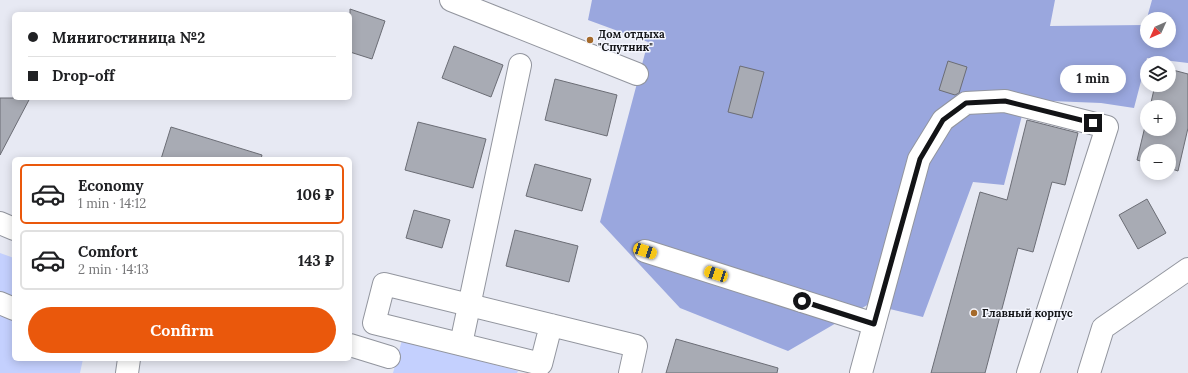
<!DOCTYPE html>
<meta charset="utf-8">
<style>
body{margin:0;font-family:Lora,serif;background:#f2f2f2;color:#202124;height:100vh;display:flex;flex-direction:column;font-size:15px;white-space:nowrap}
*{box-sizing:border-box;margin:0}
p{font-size:13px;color:#757577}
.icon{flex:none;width:22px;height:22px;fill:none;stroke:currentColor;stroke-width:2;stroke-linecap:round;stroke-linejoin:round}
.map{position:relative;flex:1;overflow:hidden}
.sheet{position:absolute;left:12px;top:157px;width:340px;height:204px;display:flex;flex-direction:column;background:#fff;border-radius:6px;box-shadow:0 2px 10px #0003}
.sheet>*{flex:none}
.banner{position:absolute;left:12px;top:12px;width:340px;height:88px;border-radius:6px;box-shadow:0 2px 10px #0003;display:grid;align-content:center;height:88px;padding:0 16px;background:#fff}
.needle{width:26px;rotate:225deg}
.tools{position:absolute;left:1140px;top:12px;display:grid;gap:8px}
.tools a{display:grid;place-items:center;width:36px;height:36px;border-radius:50%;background:#fff;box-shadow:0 2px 10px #0003;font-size:20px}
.end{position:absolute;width:18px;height:18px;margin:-9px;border:5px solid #131417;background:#fff;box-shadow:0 0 0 2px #fff}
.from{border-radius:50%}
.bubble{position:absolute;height:28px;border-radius:14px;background:#fff;box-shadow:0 2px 10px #0003;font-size:13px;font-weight:700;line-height:28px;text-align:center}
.car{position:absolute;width:12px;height:24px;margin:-12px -6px;border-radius:5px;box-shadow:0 0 3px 1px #0007;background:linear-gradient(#f5c518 24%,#345 0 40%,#f5c518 0 76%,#345 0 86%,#f5c518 0)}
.banner b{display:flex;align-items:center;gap:14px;height:38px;font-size:15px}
.banner b+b{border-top:1px solid #e0e0e0}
.banner i{width:10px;height:10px;background:#202124}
ul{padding:7px 0 0;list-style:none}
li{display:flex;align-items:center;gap:12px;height:60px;margin:0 8px 6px;padding:0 8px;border:2px solid #e0e0e0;border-radius:6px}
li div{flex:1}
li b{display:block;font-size:15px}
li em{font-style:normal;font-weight:700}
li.current{border-color:#ea580c}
li>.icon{width:36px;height:36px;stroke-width:1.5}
.button{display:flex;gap:8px;margin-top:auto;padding:8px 16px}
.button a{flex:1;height:46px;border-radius:24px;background:#ea580c;color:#fff;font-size:16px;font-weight:700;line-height:46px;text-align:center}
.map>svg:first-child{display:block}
.green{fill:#c4d0fe}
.forest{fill:#9aa7de;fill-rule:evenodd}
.building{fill:#a8abb4;stroke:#6b6d75}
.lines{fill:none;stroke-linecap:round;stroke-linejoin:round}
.minor-casing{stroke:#92959e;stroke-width:24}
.minor{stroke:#fff;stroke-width:22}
.route{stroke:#131417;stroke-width:5}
.poi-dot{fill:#a56a2b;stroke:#f4f6fe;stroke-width:1.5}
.labels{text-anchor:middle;stroke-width:3;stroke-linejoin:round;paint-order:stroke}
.poi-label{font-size:11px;font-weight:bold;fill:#131417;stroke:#f4f6fe;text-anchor:start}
</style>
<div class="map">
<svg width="1188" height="373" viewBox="0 0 1188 373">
<rect width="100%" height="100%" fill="#e7e9f3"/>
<!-- green -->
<g class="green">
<polygon points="0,253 14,258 14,359 83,359 80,373 0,373"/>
<polygon points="402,340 518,371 517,373 393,373"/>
</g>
<!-- forest -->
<path class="forest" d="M 592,0 L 1055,0 L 1050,26 L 1145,25 L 1152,0 L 1188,0 L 1188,63 L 1147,58 L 1134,108 L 1101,103 L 1026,100 L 1004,185 L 973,182 L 923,317 L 869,304 L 788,351 L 680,308 L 600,222 L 648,42 L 588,20 ZM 1147,19 L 1169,19 L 1169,41 L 1147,41 Z"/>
<!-- building -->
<g class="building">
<polygon points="350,9 385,21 372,59 350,52"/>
<polygon points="454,46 503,65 491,97 442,78"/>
<polygon points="948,61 967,67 959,93 955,95 939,90"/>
<polygon points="740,66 764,72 752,118 728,112"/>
<polygon points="1169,69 1188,74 1188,128 1178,171 1169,168 1169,151 1147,151 1147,163 1137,160 1147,118 1147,129 1169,129 1169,107 1150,107 1155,85 1169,85"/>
<polygon points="555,79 617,95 607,136 545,120"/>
<polygon points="0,98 30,98 0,155"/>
<polygon points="1027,120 1078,133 1065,185 1052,182 1033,252 1018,248 985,373 931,373 980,192 1007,200"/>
<polygon points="418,122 486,139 473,188 405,170"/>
<polygon points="171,127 262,155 261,159 161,159"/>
<polygon points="535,164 591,179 582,211 526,196"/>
<polygon points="1147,199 1166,233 1138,249 1119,215"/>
<polygon points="414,210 450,220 442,248 406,238"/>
<polygon points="515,230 578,246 569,282 506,266"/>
<polygon points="676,339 778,368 777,373 666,373"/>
</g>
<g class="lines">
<defs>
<g id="minor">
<polyline points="451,0 637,74"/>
<polyline points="0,223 14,229"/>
<polyline points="645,251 874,324"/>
<polyline points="0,303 14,309"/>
<path d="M 551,325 L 541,364 L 374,323 L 384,284 C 468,305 552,326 636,346 L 630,373"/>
<polyline points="461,344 520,65"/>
<polyline points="350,345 389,357"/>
<polyline points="127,373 129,359"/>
<polyline points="861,373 919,159 943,120 966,103 1005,101 1107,127 1028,373"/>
<polyline points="1089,373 1103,328 1188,269"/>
</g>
</defs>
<!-- minor casing -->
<use href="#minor" class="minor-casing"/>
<!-- minor -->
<use href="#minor" class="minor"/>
</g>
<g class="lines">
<!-- route -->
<polyline class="route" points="802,301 874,324 920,159 943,120 966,103 1005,101 1093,123"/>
</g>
<!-- markers -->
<g class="poi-dot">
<circle cx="590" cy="40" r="4"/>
<circle cx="974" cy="313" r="4"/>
</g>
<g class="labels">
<!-- poi labels -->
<g class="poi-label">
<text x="598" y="38">Дом отдыха<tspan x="598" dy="13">"Спутник"</tspan></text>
<text x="982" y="317">Главный корпус</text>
</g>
</g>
</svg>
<div class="tools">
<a><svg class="needle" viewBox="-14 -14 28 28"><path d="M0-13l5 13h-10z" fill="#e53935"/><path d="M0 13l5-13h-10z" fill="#757577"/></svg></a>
<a><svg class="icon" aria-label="layers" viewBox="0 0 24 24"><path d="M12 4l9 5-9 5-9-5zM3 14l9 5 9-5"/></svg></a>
<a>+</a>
<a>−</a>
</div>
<i class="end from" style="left:802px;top:301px"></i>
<i class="end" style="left:1093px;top:123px"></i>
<div class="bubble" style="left:1060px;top:65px;width:66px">1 min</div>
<i class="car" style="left:645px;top:251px;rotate:108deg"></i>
<i class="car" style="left:716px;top:274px;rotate:288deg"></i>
<div class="banner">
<b><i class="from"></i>Минигостиница №2</b>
<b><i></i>Drop-off</b>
</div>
<section class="sheet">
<ul>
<li class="current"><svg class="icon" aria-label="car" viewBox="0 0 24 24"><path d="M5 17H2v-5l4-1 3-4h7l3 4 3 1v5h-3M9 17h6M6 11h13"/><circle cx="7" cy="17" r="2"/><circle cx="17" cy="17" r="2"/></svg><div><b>Economy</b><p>1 min · 14:12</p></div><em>106 ₽</em></li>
<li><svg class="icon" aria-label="car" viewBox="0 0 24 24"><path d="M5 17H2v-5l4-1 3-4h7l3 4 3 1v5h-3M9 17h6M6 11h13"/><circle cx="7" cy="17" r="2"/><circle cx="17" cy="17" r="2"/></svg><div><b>Comfort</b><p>2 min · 14:13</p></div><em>143 ₽</em></li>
</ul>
<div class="button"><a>Confirm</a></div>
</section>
</div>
